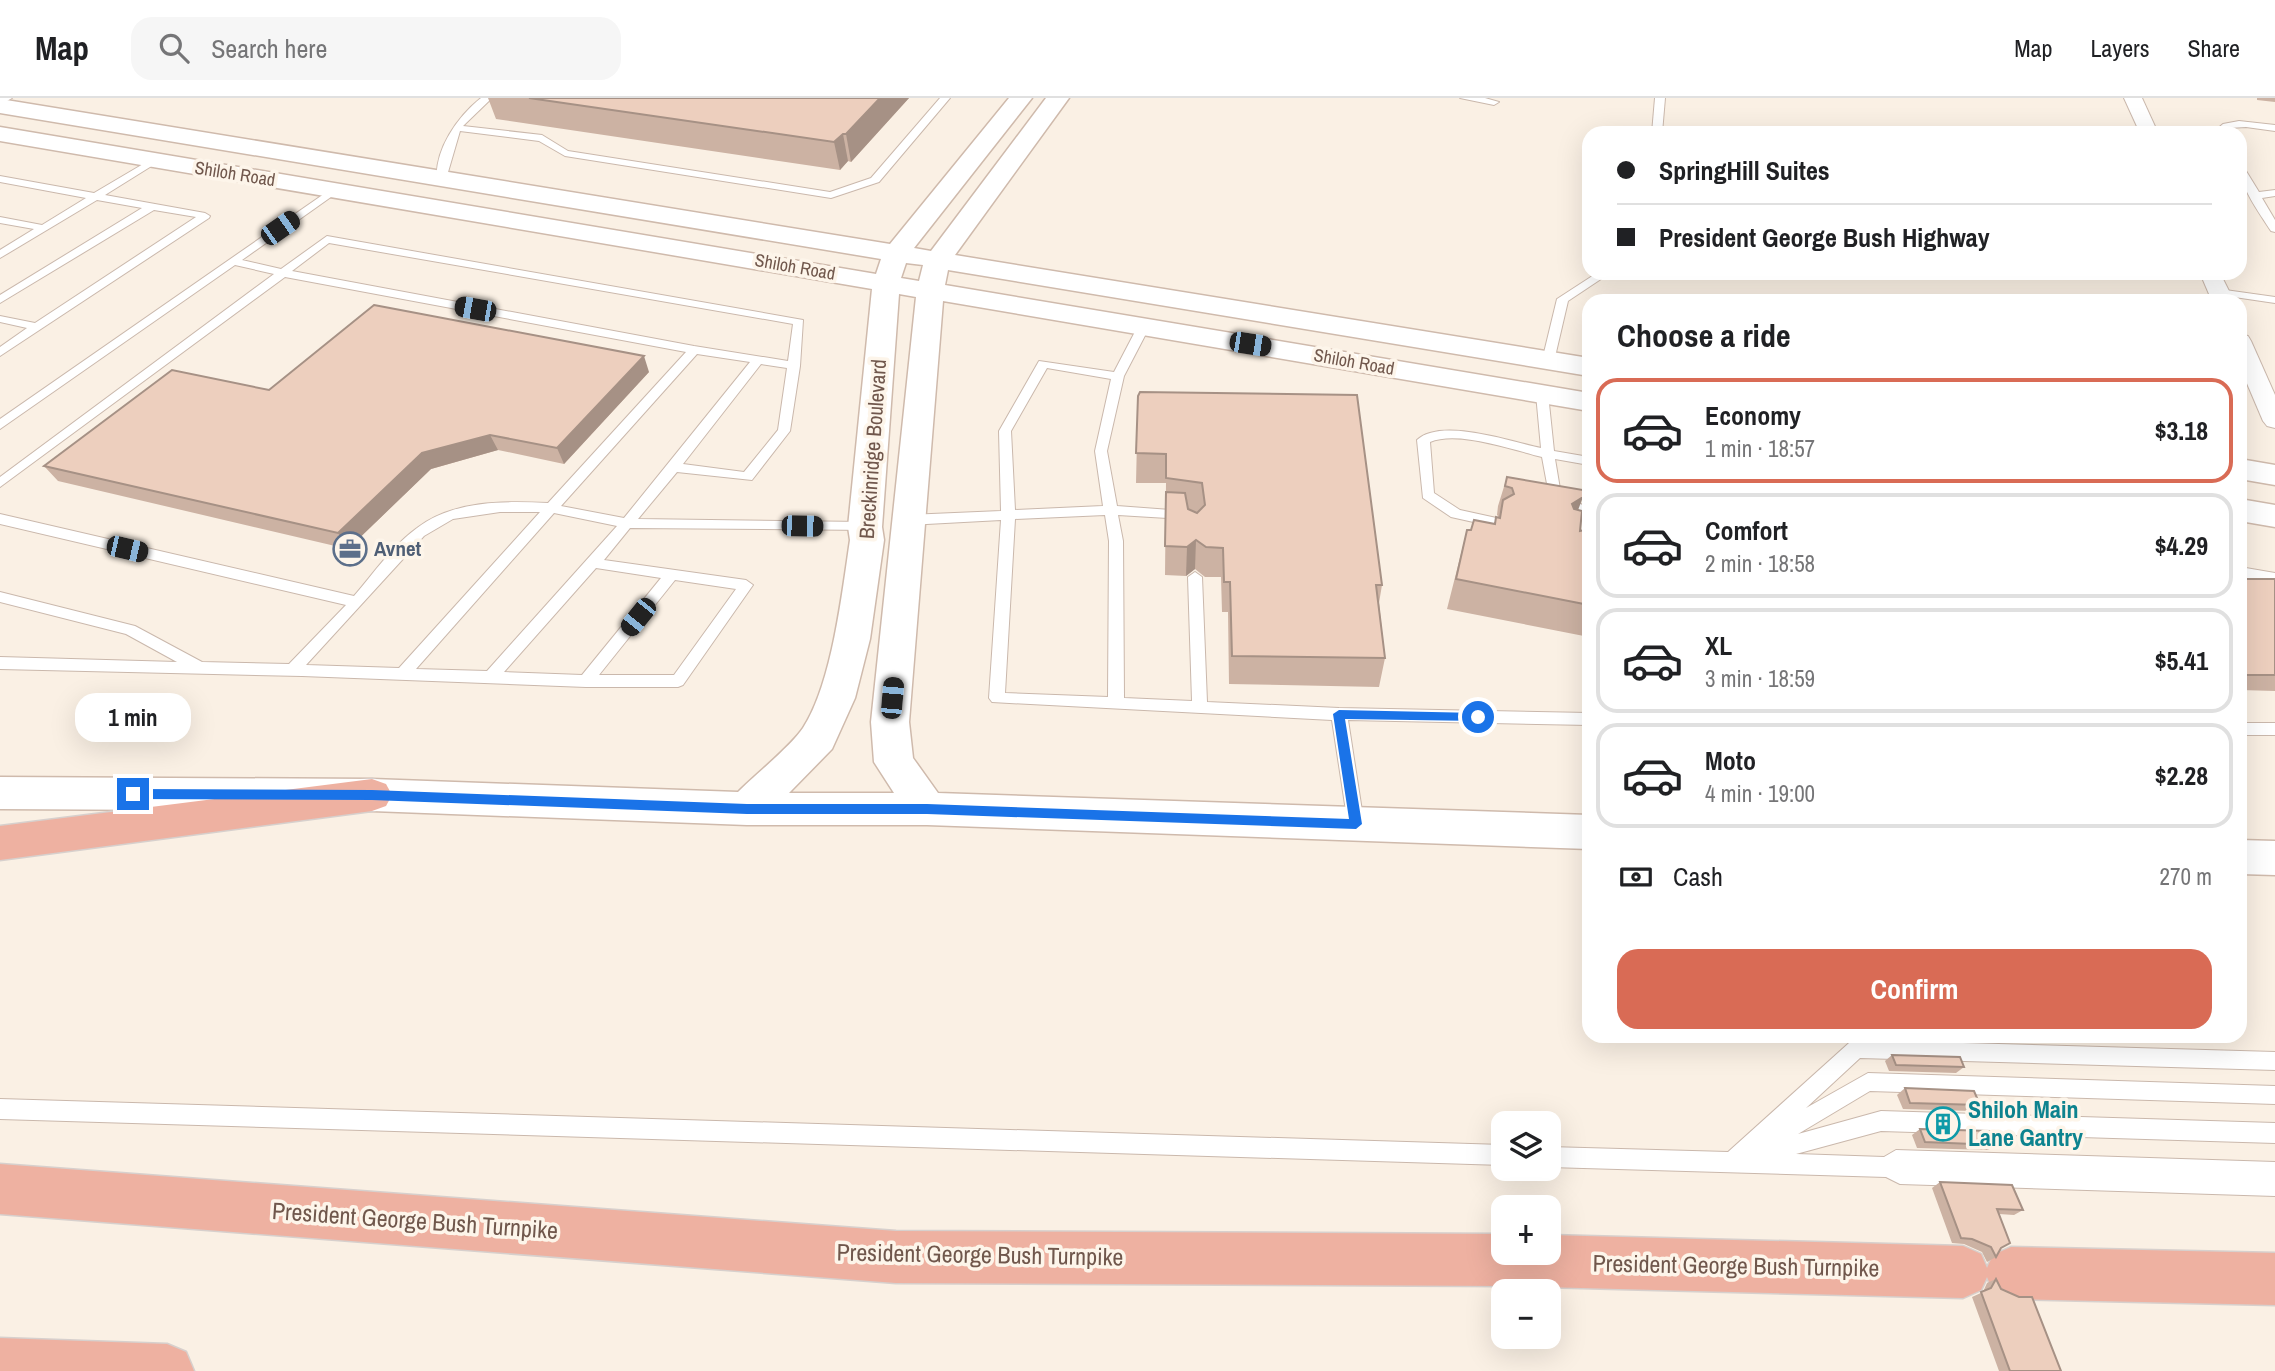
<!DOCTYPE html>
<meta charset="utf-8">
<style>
body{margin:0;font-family:"Archivo Narrow",sans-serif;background:#f6f6f6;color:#202124;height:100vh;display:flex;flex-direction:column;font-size:26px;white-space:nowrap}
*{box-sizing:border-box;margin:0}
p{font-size:23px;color:#757577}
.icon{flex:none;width:38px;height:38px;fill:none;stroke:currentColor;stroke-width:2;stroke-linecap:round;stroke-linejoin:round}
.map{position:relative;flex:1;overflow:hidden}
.side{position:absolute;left:1582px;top:196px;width:665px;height:749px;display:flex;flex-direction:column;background:#fff;border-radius:21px;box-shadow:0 7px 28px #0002}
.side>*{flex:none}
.top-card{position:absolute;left:1582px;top:28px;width:665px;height:154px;border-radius:21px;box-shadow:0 7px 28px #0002;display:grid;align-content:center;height:154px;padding:0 35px;background:#fff}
.controls{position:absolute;left:1491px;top:1013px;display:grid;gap:14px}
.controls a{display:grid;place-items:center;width:70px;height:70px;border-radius:14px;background:#fff;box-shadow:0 7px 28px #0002;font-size:35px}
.end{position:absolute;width:32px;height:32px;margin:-16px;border:9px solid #1a73e8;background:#fff;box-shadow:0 0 0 4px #fff}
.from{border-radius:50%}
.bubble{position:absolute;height:49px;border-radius:21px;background:#fff;box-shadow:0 7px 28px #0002;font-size:23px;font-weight:800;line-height:49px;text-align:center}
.car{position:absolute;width:21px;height:42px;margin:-21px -10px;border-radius:9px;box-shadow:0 0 5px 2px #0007;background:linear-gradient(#222 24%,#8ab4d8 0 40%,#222 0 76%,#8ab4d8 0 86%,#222 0)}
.top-card b{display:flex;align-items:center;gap:24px;height:66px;font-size:26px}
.top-card b+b{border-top:2px solid #e0e0e0}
.top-card i{width:18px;height:18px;background:#202124}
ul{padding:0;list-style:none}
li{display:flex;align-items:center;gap:21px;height:105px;margin:0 14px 10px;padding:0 21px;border:4px solid #e0e0e0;border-radius:21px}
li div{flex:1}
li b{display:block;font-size:26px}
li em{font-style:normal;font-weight:800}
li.on{border-color:#d96b55}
li>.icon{width:63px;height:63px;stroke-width:1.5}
h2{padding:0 35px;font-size:32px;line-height:84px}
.pay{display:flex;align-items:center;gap:18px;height:77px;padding:0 35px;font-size:26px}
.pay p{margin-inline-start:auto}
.primary-button{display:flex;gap:14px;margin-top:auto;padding:14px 35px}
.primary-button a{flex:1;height:80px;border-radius:21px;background:#d96b55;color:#fff;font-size:28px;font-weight:800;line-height:80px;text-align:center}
header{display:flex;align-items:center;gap:42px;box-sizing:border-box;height:98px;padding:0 35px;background:#fff;border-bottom:2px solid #e0e0e0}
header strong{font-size:33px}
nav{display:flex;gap:38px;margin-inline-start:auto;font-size:24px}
.search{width:490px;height:63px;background:#f6f6f6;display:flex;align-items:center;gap:18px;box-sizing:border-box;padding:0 24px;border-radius:21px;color:#757577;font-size:26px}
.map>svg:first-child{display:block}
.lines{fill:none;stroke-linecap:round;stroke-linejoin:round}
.lane-casing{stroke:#cab8ac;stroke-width:2}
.street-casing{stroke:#cab8ac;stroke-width:2}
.secondary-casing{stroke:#cfbaac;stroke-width:3}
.highway-casing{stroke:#d7d0cd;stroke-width:3}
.lane{fill:#fff;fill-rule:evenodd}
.street{fill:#fff;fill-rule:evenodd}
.secondary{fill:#fff;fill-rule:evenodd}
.highway{fill:#eeb1a1;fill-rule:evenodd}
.wall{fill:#ccb2a3}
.shaded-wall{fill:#a69185}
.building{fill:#edcfbe;stroke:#a69185;stroke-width:2}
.route{fill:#1a73e8}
.labels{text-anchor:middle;stroke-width:7;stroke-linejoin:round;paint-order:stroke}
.far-street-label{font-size:18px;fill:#70574c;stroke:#fdf5ea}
.street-label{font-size:21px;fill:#70574c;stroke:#fdf5ea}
.service-label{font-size:21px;font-weight:bold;fill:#4e5e75;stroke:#fdf5ea;text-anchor:start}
.near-culture-label{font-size:24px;font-weight:bold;fill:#0d838f;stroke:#fdf5ea;text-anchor:start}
.near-street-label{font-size:24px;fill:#70574c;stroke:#fdf5ea}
</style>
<header>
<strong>Map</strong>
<div class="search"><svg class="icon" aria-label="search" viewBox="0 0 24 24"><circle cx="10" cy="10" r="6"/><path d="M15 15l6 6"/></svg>Search here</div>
<nav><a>Map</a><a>Layers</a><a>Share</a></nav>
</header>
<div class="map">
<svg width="2275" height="1273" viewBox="0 0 2275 1273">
<rect width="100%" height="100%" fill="#faf0e4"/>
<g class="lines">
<defs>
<g id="lane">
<polygon points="0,0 12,0 0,7"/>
<path d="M 481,0 L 492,0 L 463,28 L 542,37 L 568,53 L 830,94 L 871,80 L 940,0 L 950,0 L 879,84 L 831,100 L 565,58 L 539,43 L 460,33 L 446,81 L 437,83 C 434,52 458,18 481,0 Z"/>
<polygon points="1460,0 1485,0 1499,4 1494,7"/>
<polygon points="1655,0 1665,0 1662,35 1652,35"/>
<polygon points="2239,23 2275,27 2275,33 2246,29 2229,30 2227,35 2217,35 2216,32 2223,26"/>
<polygon points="155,59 160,62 158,64 105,97 205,115 210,118 209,120 0,258 0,249 27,230 0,224 0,218 35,225 196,119 154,112 0,205 0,197 142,110 97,102 0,160 0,152 34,131 0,125 0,119 42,127 86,100 0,84 0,78 94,95"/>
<path d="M 2240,67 L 2243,68 L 2259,94 L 2275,92 L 2275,98 L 2262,100 L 2275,122 L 2275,134 L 2271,133 C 2259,114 2240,90 2240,67 Z"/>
<path d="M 334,89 L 339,92 L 338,94 L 242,162 L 281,171 L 327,138 L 803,222 L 800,268 L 790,333 L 752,382 L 677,374 L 638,421 L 865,424 L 870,426 L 872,429 L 870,432 L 630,430 L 604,462 L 746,482 L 753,487 L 683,587 L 678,589 L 586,589 L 302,578 L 0,571 L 0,559 L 177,564 L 126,536 L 0,504 L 0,494 L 135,528 L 202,564 L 289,566 L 346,507 L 0,426 L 0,416 L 354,498 C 374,475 392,448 417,430 C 454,402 503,403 548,405 L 686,254 L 285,179 L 0,389 L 0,379 L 274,176 L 235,167 L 0,331 L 0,321 ZM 329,145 L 793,226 L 788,263 L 694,248 L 292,173 ZM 697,256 L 750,264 L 624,420 L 561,408 ZM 761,266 L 787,270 L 778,332 L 744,374 L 683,366 ZM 500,414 L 540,414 L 399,570 L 306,567 L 424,438 L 453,421 ZM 554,415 L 617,428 L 487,573 L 416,571 ZM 596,470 L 661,480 L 582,577 L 504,574 ZM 675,482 L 736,491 L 674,577 L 599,577 Z"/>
<polygon points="1597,175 1610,175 1568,203 1554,263 1552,266 1544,266 1542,263 1557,201"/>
<polygon points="2218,191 2275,199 2275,205 2214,196 2212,194"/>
<path d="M 1144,225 L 1150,228 L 1124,278 L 1107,353 L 1117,408 L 1184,413 L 1191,417 L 1184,421 L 1118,417 L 1123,443 L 1124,600 L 1192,603 L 1188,479 L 1195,474 L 1202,479 L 1207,604 L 1339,610 L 1589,615 L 1589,627 L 1348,622 L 1364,726 L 1362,731 L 1356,733 L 1350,731 L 1348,726 L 1332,622 L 992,604 L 989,600 L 1001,422 L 908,427 L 901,422 L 908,417 L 1001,413 L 999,333 L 1039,263 L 1114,274 L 1138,228 ZM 1047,270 L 1111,281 L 1095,353 L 1103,408 L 1015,412 L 1011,333 ZM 1105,417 L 1109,443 L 1108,599 L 1005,595 L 1015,421 Z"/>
<path d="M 1542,292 L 1548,296 L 1554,353 L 1589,359 L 1589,367 L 1555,361 L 1561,397 L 1589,410 L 1589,419 L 1550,402 L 1542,359 C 1513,352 1458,332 1430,344 L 1434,395 L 1460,412 L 1501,421 L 1503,424 L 1501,427 L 1496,429 L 1451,419 L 1423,400 L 1417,342 C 1441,319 1512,344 1541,350 L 1536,296 Z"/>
<polygon points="2240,469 2275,475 2275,485 2240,479"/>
<rect x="2240" y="625" width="35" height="12"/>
<polygon points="1856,942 2275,954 2275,972 1860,960 1806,1010 1868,975 2275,988 2275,1006 1870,993 1798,1036 1881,1013 2275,1025 2275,1045 1881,1033 1796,1056 1884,1059 1896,1052 2275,1064 2275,1098 1900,1086 1886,1079 1549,1069 1549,1049 1728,1054 1849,945"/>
<polygon points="0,1001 1503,1047 1503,1067 0,1021"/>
</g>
<g id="street">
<polygon points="2124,0 2142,0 2158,35 2140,35"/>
<polygon points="2200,175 2220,175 2234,203 2212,203"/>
<polygon points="2240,236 2248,238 2251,243 2275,297 2275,330 2267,328 2263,323 2240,269"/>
</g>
<g id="secondary">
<path d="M 1009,0 L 1032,0 L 914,150 L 931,153 L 1046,0 L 1069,0 L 955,157 L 1589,260 L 1589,278 L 948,172 L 945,187 L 1589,295 L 1589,313 L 943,203 L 909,624 L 913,660 L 938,695 L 1589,717 L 1589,751 L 927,727 L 747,727 L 372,713 L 0,711 L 0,679 L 372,681 L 738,694 C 755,677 791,648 803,630 C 832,586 842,495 850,442 L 848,429 L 872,191 L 0,43 L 0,29 L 876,176 L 881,161 L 0,15 L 0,1 L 890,146 ZM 906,165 L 923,167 L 919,183 L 901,180 ZM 899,196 L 916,199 L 871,624 L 874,664 L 894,695 L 789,695 L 832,651 L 855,600 L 870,541 L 884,442 L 882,429 Z"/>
<polygon points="2240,361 2275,367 2275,387 2240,381"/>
<polygon points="2240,401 2275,407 2275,429 2240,423"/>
<polygon points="2240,742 2275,743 2275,777 2240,776"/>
</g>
<g id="highway">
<polygon points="372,681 386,686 392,697 386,708 372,713 0,762 0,728"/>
<polygon points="0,1066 896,1133 1503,1136 1503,1155 1549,1155 1549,1137 1963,1148 1981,1156 1987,1170 1993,1157 2011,1149 2275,1155 2275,1207 2011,1201 1993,1193 1987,1179 1981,1192 1963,1200 1506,1188 896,1185 0,1116"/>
<polygon points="0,1240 167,1246 186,1254 194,1273 0,1273"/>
</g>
</defs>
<!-- lane casing -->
<use href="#lane" class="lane-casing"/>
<!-- street casing -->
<use href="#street" class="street-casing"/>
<!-- secondary casing -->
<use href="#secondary" class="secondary-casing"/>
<!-- highway casing -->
<use href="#highway" class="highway-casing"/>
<!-- lane -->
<use href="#lane" class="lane"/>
<!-- street -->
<use href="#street" class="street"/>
<!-- secondary -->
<use href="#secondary" class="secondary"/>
<!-- highway -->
<use href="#highway" class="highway"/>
</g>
<!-- wall -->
<g class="wall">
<polygon points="488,0 909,0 851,64 848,63 840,72 496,21"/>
<polygon points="2257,0 2275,0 2275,4 2257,2"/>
<polygon points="649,274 564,366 498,352 431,371 348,451 58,383 44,368 269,292"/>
<polygon points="1138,298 1382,487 1379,505 1385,560 1379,589 1229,586 1228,514 1222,514 1221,479 1205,479 1195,471 1186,478 1165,477 1166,385 1136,385"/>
<polygon points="1507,379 1578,412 1580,433 1589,431 1589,539 1447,511 1467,432 1471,432 1495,426 1496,419 1498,420 1498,418 1497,417 1498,408"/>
<polygon points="2240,481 2275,481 2275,593 2240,592"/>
<polygon points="1876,938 1947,938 1943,942 1876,940"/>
<polygon points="1892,957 1964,969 1956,975 1889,973 1885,963"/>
<polygon points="1905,990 1980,1007 1972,1013 1903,1011 1897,997"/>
<polygon points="1920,1031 1996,1047 1988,1052 1917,1050 1912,1037"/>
<polygon points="1940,1084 2023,1112 2014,1117 1999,1116 2000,1151 1996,1159 1987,1164 1982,1154 1964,1146 1952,1145 1932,1090"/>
<polygon points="1996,1181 2001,1191 2061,1273 1999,1273 1972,1199 1983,1194 1987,1185"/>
</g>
<!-- shaded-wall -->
<g class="shaded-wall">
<polygon points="880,0 909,0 851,64 846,36"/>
<polygon points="843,36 848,63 840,72 834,44"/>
<polygon points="644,258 649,274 564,366 557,350"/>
<polygon points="490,337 498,352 431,371 348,451 338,435 422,355"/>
<polygon points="1583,399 1572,428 1572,406"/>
<polygon points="1196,442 1195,471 1186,478 1187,449"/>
</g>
<!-- building -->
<g class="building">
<polygon points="529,0 880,0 846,36 843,36 834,44"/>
<polygon points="374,207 644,258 557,350 490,337 422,355 338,435 44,368 172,272 269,292"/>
<polygon points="1140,294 1357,297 1382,487 1376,487 1385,560 1232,558 1230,484 1224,484 1223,450 1206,449 1196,442 1187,449 1165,448 1166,394 1185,395 1188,411 1197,415 1205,407 1202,385 1166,380 1166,356 1136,355 1138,298"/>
<polygon points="1507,379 1583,392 1583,399 1572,406 1574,411 1582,413 1580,433 1589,431 1589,507 1456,481 1467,432 1471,432 1474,422 1495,426 1496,419 1500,420 1503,402 1514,396 1512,390 1505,388"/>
<rect x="2240" y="481" width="35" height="96"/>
<polygon points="1892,957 1960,959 1964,969 1896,967"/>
<polygon points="1905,990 1974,993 1980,1007 1910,1005"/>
<polygon points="1920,1031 1990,1033 1996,1047 1925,1044"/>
<polygon points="1940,1084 2012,1087 2023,1112 1997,1111 2010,1145 2001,1150 1996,1159 1991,1149 1972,1141 1961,1140"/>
<polygon points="1996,1181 2001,1191 2019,1199 2032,1199 2061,1273 2010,1273 1981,1194 1991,1190"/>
</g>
<!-- route -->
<polygon class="route" points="1339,612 1478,615 1483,619 1478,623 1345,621 1362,726 1356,731 927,716 747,716 372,702 133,701 127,696 133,691 372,692 747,706 927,706 1349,721 1333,616"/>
<!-- icons -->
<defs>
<symbol id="office-ring" viewBox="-11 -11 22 22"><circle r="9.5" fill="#fdf5ea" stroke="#5c6f8a" stroke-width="1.5"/><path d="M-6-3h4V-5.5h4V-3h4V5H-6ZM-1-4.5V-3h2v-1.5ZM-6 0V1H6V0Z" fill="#5c6f8a"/></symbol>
<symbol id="building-ring" viewBox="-11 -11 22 22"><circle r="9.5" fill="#fdf5ea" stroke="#0f9aa8" stroke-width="1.5"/><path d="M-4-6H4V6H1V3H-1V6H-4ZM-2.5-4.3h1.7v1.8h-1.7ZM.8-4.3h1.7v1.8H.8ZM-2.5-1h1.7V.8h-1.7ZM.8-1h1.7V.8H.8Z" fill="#0f9aa8"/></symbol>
</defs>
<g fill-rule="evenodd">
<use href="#office-ring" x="331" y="432" width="38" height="38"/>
<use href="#building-ring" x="1924" y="1007" width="38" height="38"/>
</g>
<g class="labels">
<!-- far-street labels -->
<g class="far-street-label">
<text transform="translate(235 76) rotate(9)" y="6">Shiloh Road</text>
<text transform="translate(795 169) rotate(10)" y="6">Shiloh Road</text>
<text transform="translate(1354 264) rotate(10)" y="6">Shiloh Road</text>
</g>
<!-- street labels -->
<g class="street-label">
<text transform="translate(873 351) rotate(-86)" y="7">Breckinridge Boulevard</text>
</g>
<!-- service labels -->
<g class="service-label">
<text x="374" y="458">Avnet</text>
</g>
<!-- near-culture labels -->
<g class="near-culture-label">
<text x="1968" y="1020">Shiloh Main<tspan x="1968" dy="28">Lane Gantry</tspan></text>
</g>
<!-- near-street labels -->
<g class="near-street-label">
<text transform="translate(415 1123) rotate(4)" y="8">President George Bush Turnpike</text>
<text transform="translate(980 1157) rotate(1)" y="8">President George Bush Turnpike</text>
<text transform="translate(1736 1168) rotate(1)" y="8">President George Bush Turnpike</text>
</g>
</g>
</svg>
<div class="controls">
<a><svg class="icon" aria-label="layers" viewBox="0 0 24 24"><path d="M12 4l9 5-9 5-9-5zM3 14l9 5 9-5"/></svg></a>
<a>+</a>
<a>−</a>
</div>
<i class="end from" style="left:1478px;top:619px"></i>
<i class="end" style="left:133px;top:696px"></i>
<div class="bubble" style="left:75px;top:595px;width:116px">1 min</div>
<i class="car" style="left:280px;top:130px;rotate:55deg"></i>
<i class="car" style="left:475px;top:211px;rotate:280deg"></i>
<i class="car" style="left:1250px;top:246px;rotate:99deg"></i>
<i class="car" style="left:802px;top:428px;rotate:91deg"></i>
<i class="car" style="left:127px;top:451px;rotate:103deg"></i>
<i class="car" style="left:638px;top:519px;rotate:219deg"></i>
<i class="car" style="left:892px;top:600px;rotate:5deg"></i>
<div class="top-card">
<b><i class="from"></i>SpringHill Suites</b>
<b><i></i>President George Bush Highway</b>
</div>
<section class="side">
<h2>Choose a ride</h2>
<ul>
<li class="on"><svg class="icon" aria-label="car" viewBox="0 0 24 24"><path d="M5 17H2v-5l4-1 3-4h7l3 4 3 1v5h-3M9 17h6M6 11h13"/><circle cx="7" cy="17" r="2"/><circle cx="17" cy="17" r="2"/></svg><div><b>Economy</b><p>1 min · 18:57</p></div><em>$3.18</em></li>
<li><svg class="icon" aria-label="car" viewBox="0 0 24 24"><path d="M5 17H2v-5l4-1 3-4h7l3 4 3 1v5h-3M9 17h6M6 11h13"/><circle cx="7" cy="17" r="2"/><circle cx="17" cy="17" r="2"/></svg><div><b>Comfort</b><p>2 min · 18:58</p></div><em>$4.29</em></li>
<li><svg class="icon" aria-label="car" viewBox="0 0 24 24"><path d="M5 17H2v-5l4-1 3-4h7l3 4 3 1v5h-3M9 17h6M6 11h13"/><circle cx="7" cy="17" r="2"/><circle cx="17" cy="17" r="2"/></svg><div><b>XL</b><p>3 min · 18:59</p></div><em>$5.41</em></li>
<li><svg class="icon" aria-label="car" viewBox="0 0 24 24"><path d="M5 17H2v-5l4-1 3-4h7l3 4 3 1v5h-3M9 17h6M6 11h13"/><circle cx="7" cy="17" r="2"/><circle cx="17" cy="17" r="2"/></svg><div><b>Moto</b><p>4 min · 19:00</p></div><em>$2.28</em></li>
</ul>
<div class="pay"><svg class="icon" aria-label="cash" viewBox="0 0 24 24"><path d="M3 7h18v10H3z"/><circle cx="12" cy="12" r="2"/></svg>Cash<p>270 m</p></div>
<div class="primary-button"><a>Confirm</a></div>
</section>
</div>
